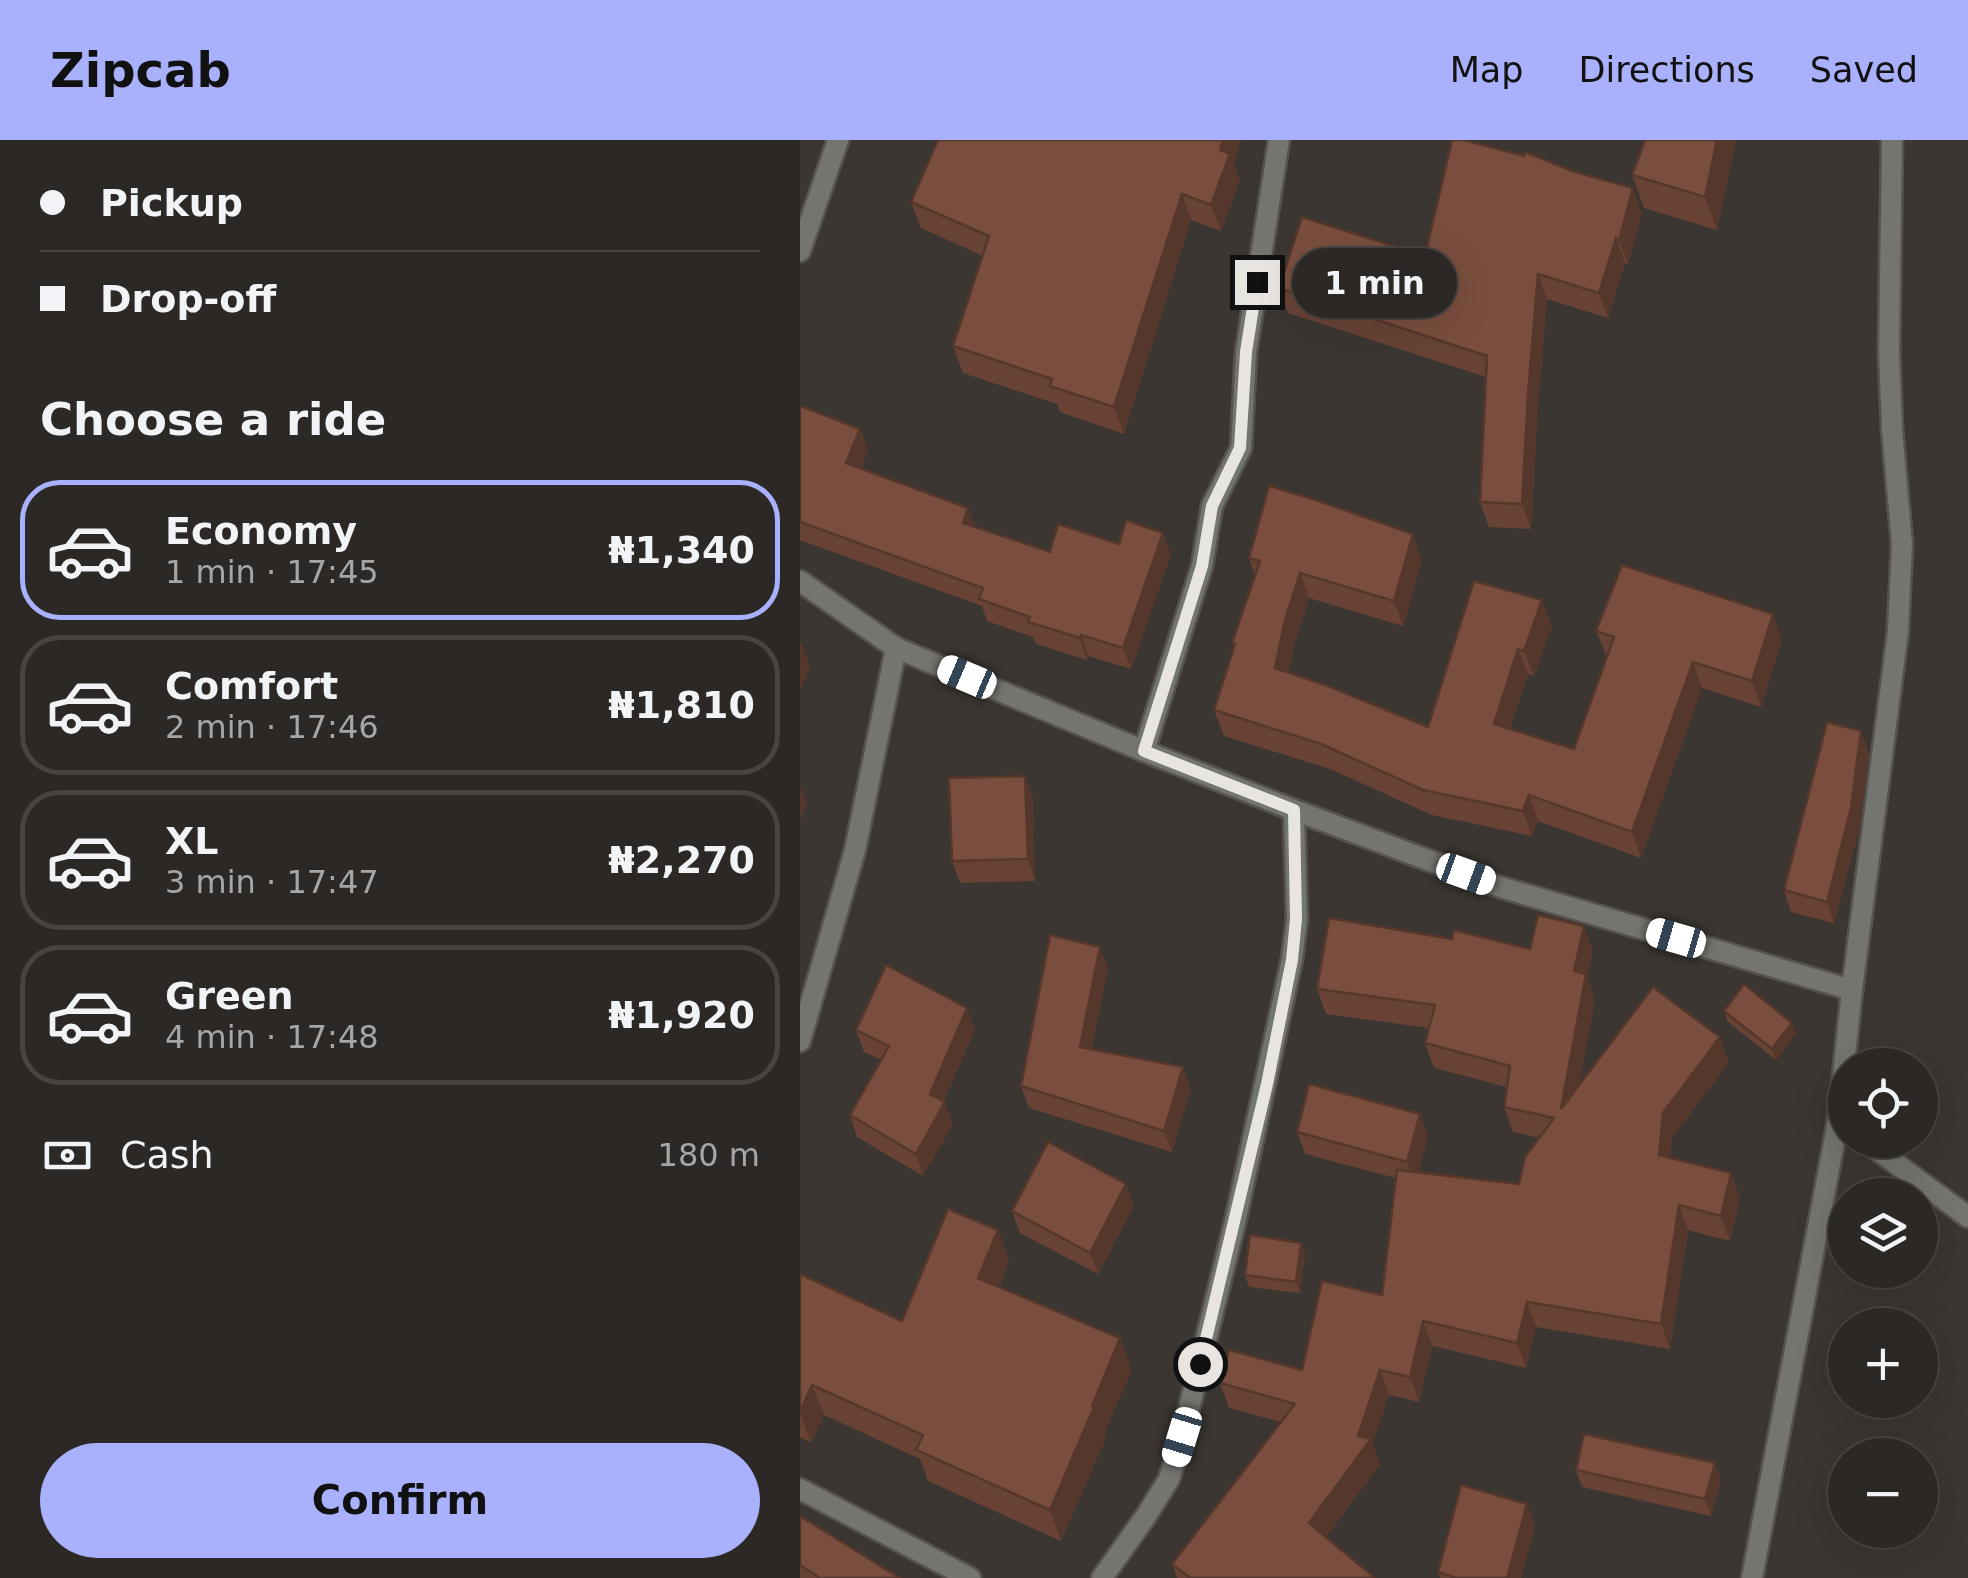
<!DOCTYPE html>
<meta charset="utf-8">
<style>
body{margin:0;font-family:"DejaVu Sans",sans-serif;background:#383432;color:#f1f3f6;height:100vh;display:flex;flex-direction:column;font-size:38px;white-space:nowrap}
*{box-sizing:border-box;margin:0}
p{font-size:32px;color:#a6a6a7}
.icon{flex:none;width:55px;height:55px;fill:none;stroke:currentColor;stroke-width:2;stroke-linecap:round;stroke-linejoin:round}
.map{position:relative;flex:1;overflow:hidden}
.panel{display:flex;flex-direction:column;background:#2c2825;width:800px}
.panel>*{flex:none}
.guide{display:grid;align-content:center;height:220px;padding:0 40px;background:#2c2825}
.controls{position:absolute;left:1028px;top:908px;display:grid;gap:20px}
.controls a{display:grid;place-items:center;width:110px;height:110px;border-radius:50%;background:#2c2825;box-shadow:0 10px 40px #0002,0 0 0 2px #484442;font-size:50px}
.end{position:absolute;width:45px;height:45px;margin:-22px;border:12px solid #e8e5e1;background:#111;box-shadow:0 0 0 5px #111}
.from{border-radius:50%}
.bubble{position:absolute;height:70px;border-radius:35px;background:#2c2825;box-shadow:0 10px 40px #0002,0 0 0 2px #484442;font-size:32px;font-weight:700;line-height:70px;text-align:center}
.car{position:absolute;width:30px;height:60px;margin:-30px -15px;border-radius:12px;box-shadow:0 0 8px 2px #0007;background:linear-gradient(#fff 24%,#345 0 40%,#fff 0 76%,#345 0 86%,#fff 0)}
.guide b{display:flex;align-items:center;gap:35px;height:95px;font-size:38px}
.guide b+b{border-top:2px solid #484442}
.guide i{width:25px;height:25px;background:#f1f3f6}
ul{padding:0;list-style:none}
li{display:flex;align-items:center;gap:30px;height:140px;margin:0 20px 15px;padding:0 20px;border:5px solid #484442;border-radius:40px}
li div{flex:1}
li b{display:block;font-size:38px}
li em{font-style:normal;font-weight:700}
li.selected{border-color:#a9b0fc}
li>.icon{width:90px;height:90px;stroke-width:1.5}
h2{padding:0 40px;font-size:45px;line-height:120px}
.pay{display:flex;align-items:center;gap:25px;height:110px;padding:0 40px;font-size:38px}
.pay p{margin-inline-start:auto}
.primary-button{display:flex;gap:20px;margin-top:auto;padding:20px 40px}
.primary-button a{flex:1;height:115px;border-radius:60px;background:#a9b0fc;color:#111;font-size:40px;font-weight:700;line-height:115px;text-align:center}
header{display:flex;align-items:center;gap:60px;box-sizing:border-box;height:140px;padding:0 50px;background:#a9b0fc;color:#111}
header strong{font-size:48px}
nav{display:flex;gap:55px;margin-inline-start:auto;font-size:35px}
main{display:flex;flex:1;min-height:0}
.map>svg:first-child{display:block}
.lines{fill:none;stroke-linecap:round;stroke-linejoin:round}
.minor-casing{stroke:#57524d;stroke-width:25}
.minor{stroke:#747470;stroke-width:20}
.wall{fill:#684335}
.shaded-wall{fill:#55372b}
.building{fill:#794e3e;stroke:#55372b;stroke-width:2.5}
.route{stroke:#e8e5e1;stroke-width:12}
</style>
<header>
<strong>Zipcab</strong>
<nav><a>Map</a><a>Directions</a><a>Saved</a></nav>
</header>
<main>
<section class="panel">
<div class="guide">
<b><i class="from"></i>Pickup</b>
<b><i></i>Drop-off</b>
</div>
<h2>Choose a ride</h2>
<ul>
<li class="selected"><svg class="icon" aria-label="car" viewBox="0 0 24 24"><path d="M5 17H2v-5l4-1 3-4h7l3 4 3 1v5h-3M9 17h6M6 11h13"/><circle cx="7" cy="17" r="2"/><circle cx="17" cy="17" r="2"/></svg><div><b>Economy</b><p>1 min · 17:45</p></div><em>₦1,340</em></li>
<li><svg class="icon" aria-label="car" viewBox="0 0 24 24"><path d="M5 17H2v-5l4-1 3-4h7l3 4 3 1v5h-3M9 17h6M6 11h13"/><circle cx="7" cy="17" r="2"/><circle cx="17" cy="17" r="2"/></svg><div><b>Comfort</b><p>2 min · 17:46</p></div><em>₦1,810</em></li>
<li><svg class="icon" aria-label="car" viewBox="0 0 24 24"><path d="M5 17H2v-5l4-1 3-4h7l3 4 3 1v5h-3M9 17h6M6 11h13"/><circle cx="7" cy="17" r="2"/><circle cx="17" cy="17" r="2"/></svg><div><b>XL</b><p>3 min · 17:47</p></div><em>₦2,270</em></li>
<li><svg class="icon" aria-label="car" viewBox="0 0 24 24"><path d="M5 17H2v-5l4-1 3-4h7l3 4 3 1v5h-3M9 17h6M6 11h13"/><circle cx="7" cy="17" r="2"/><circle cx="17" cy="17" r="2"/></svg><div><b>Green</b><p>4 min · 17:48</p></div><em>₦1,920</em></li>
</ul>
<div class="pay"><svg class="icon" aria-label="cash" viewBox="0 0 24 24"><path d="M3 7h18v10H3z"/><circle cx="12" cy="12" r="2"/></svg>Cash<p>180 m</p></div>
<div class="primary-button"><a>Confirm</a></div>
</section>
<div class="map">
<svg width="1168" height="1438" viewBox="0 0 1168 1438">
<rect width="100%" height="100%" fill="#3b3631"/>
<g class="lines">
<defs>
<g id="minor">
<polyline points="0,111 38,0"/>
<polyline points="0,441 96,508 55,710 0,901"/>
<polyline points="96,508 344,611 494,670 700,747 1052,850"/>
<polyline points="344,611 402,426 412,366 441,308 446,212 479,0"/>
<polyline points="1064,1000 1168,1077"/>
<polyline points="0,1349 170,1438"/>
<polyline points="302,1438 346,1376 369,1339 382,1297 436,1078 492,819 497,779 494,670"/>
<polyline points="952,1438 1038,981 1052,850 1098,491 1102,404 1092,289 1089,212 1092,0"/>
</g>
</defs>
<!-- minor casing -->
<use href="#minor" class="minor-casing"/>
<!-- minor -->
<use href="#minor" class="minor"/>
</g>
<!-- wall -->
<g class="wall">
<polygon points="845,0 936,0 917,90 844,68 832,35"/>
<polygon points="434,23 440,40 421,91 391,80 324,294 260,272 257,264 163,233 153,206 183,116 121,88 111,62"/>
<polygon points="842,73 828,124 825,123 808,178 747,159 737,279 731,389 689,387 680,362 686,237 488,173 479,148 625,116"/>
<polygon points="0,266 60,289 68,310 61,328 168,368 175,387 250,412 319,404 371,414 331,529 288,516 287,520 236,504 233,497 187,481 182,466 0,400"/>
<polygon points="449,418 622,420 603,486 509,458 494,505 489,532 628,587 674,441 752,486 734,536 728,534 710,589 774,609 807,517 796,491 982,500 961,567 902,548 841,718 738,681 732,696 632,675 530,629 424,596 414,570 434,507 432,503 455,436"/>
<polygon points="1069,613 1059,690 1034,783 991,772 984,750"/>
<polygon points="225,636 233,658 235,741 160,743 152,721"/>
<polygon points="652,799 730,809 793,810 787,838 795,859 779,945 929,922 872,998 870,1018 931,1033 940,1058 930,1101 888,1090 870,1209 736,1187 726,1228 632,1206 619,1262 589,1255 572,1304 580,1324 526,1397 575,1438 377,1438 372,1424 481,1282 429,1268 420,1243 502,1230 582,1155 596,1038 505,1014 497,992 620,974 628,995 618,1033 719,1044 740,998 713,992 704,967 707,947 634,928 625,903 629,888 526,874 517,849"/>
<polygon points="300,807 308,828 292,909 391,948 372,1012 229,968 221,946"/>
<polygon points="924,871 992,883 996,894 976,920 928,882"/>
<polygon points="56,890 175,890 143,962 153,984 123,1036 57,997 50,975 81,920 64,912"/>
<polygon points="326,1044 334,1066 298,1134 220,1093 212,1071"/>
<polygon points="198,1090 209,1121 199,1147 332,1229 304,1294 306,1298 261,1401 128,1341 120,1319 24,1275 11,1303 0,1297 0,1134 102,1181"/>
<polygon points="501,1103 505,1114 500,1153 449,1147 445,1135"/>
<polygon points="776,1330 921,1340 911,1376 782,1347"/>
<polygon points="727,1364 735,1386 721,1438 640,1438 638,1432"/>
<polygon points="0,1376 100,1438 0,1438"/>
</g>
<!-- shaded-wall -->
<g class="shaded-wall">
<polygon points="423,0 441,0 434,23 440,40 421,91 411,65 420,10"/>
<polygon points="917,0 936,0 917,90 905,57"/>
<polygon points="833,48 842,73 828,124 819,100"/>
<polygon points="382,54 391,80 324,294 314,267"/>
<polygon points="816,98 825,123 808,178 799,153"/>
<polygon points="738,134 747,159 737,279 731,389 722,364 728,254"/>
<polygon points="60,289 68,310 54,344 46,323"/>
<polygon points="168,368 176,390 163,383"/>
<polygon points="363,393 371,414 331,529 323,508"/>
<polygon points="613,394 622,420 603,486 594,461"/>
<polygon points="500,433 509,458 494,505 485,553 475,528 485,480"/>
<polygon points="742,460 752,486 734,536 724,511"/>
<polygon points="973,474 982,500 961,567 952,541"/>
<polygon points="281,495 288,516 287,520 280,498"/>
<polygon points="1,502 10,527 0,552 0,504"/>
<polygon points="718,509 728,534 703,609 694,584"/>
<polygon points="893,522 902,548 841,718 832,692"/>
<polygon points="1061,591 1069,613 1059,690 1034,783 1027,762"/>
<polygon points="225,636 233,658 235,741 228,719"/>
<polygon points="0,646 7,664 0,681"/>
<polygon points="729,655 738,681 732,696 723,671"/>
<polygon points="784,786 793,810 787,838 795,859 770,994 761,969 774,831"/>
<polygon points="300,807 308,828 288,928 280,907"/>
<polygon points="167,868 175,890 137,975 130,954"/>
<polygon points="992,883 996,894 976,920 972,909"/>
<polygon points="920,897 929,922 872,998 868,1040 859,1015 863,973"/>
<polygon points="383,927 391,948 372,1012 364,991"/>
<polygon points="145,962 153,984 123,1036 116,1014"/>
<polygon points="620,974 628,995 615,1043 607,1022"/>
<polygon points="931,1033 940,1058 930,1101 921,1076"/>
<polygon points="326,1044 334,1066 298,1134 290,1113"/>
<polygon points="879,1065 888,1090 870,1209 861,1184"/>
<polygon points="198,1090 209,1121 190,1169 178,1138"/>
<polygon points="501,1103 505,1114 500,1153 496,1142"/>
<polygon points="727,1162 736,1187 726,1228 717,1203"/>
<polygon points="623,1181 632,1206 619,1262 610,1237"/>
<polygon points="320,1198 332,1229 304,1294 306,1298 261,1401 250,1370"/>
<polygon points="580,1230 589,1255 572,1304 580,1324 518,1408 509,1383 558,1296"/>
<polygon points="12,1245 24,1275 11,1303 0,1272"/>
<polygon points="915,1323 921,1340 911,1376 905,1359"/>
<polygon points="727,1364 735,1386 721,1438 707,1438"/>
</g>
<!-- building -->
<g class="building">
<polygon points="138,0 423,0 420,10 430,14 411,65 382,54 314,267 250,246 252,239 153,206 189,96 111,62"/>
<polygon points="652,0 664,0 724,16 725,12 775,32 833,48 819,100 816,98 799,153 738,134 728,254 722,364 680,362 687,216 479,148 502,77 625,116"/>
<polygon points="845,0 917,0 905,57 832,35"/>
<polygon points="0,266 60,289 46,323 168,368 163,383 250,412 258,384 319,404 326,380 363,393 323,508 281,495 280,498 228,482 230,477 179,459 183,448 0,382"/>
<polygon points="469,346 516,360 613,394 594,461 500,433 485,480 475,528 528,546 628,587 674,441 742,460 724,511 718,509 694,584 774,609 814,497 796,491 822,425 973,474 952,541 893,522 832,692 729,655 723,671 623,650 521,604 414,570 435,504 432,503 460,421 449,418"/>
<polygon points="1027,582 1061,591 1051,668 1027,762 984,750"/>
<polygon points="225,636 228,719 152,721 149,638"/>
<polygon points="738,775 784,786 774,831 786,834 761,969 853,847 920,897 863,973 859,1015 931,1033 921,1076 879,1065 861,1184 727,1162 717,1203 623,1181 610,1237 580,1230 558,1296 571,1299 509,1383 575,1438 390,1438 372,1424 495,1264 420,1243 429,1210 502,1230 522,1141 582,1155 597,1030 719,1044 725,1017 754,978 704,967 710,926 625,903 635,865 517,849 529,778 652,799 654,790 730,809"/>
<polygon points="250,795 300,807 280,907 383,927 364,991 221,946"/>
<polygon points="86,825 167,868 130,954 145,962 116,1014 50,975 89,906 56,890"/>
<polygon points="944,844 992,883 972,909 924,871"/>
<polygon points="509,944 620,974 607,1022 497,992"/>
<polygon points="248,1002 326,1044 290,1113 212,1071"/>
<polygon points="148,1069 198,1090 178,1138 320,1198 292,1266 294,1267 250,1370 116,1310 123,1295 12,1245 0,1272 0,1134 102,1181"/>
<polygon points="450,1095 501,1103 496,1142 445,1135"/>
<polygon points="784,1294 915,1323 905,1359 776,1330"/>
<polygon points="661,1345 727,1364 707,1438 656,1438 638,1432"/>
<polygon points="0,1376 100,1438 20,1438 0,1425"/>
</g>
<g class="lines">
<!-- route -->
<polyline class="route" points="400,1224 467,944 492,820 496,779 494,670 344,611 402,426 412,366 440,308 446,212 457,142"/>
</g>
</svg>
<div class="controls">
<a><svg class="icon" aria-label="locate" viewBox="0 0 24 24"><circle cx="12" cy="12" r="6"/><path d="M12 2v4M12 18v4M2 12h4M18 12h4"/></svg></a>
<a><svg class="icon" aria-label="layers" viewBox="0 0 24 24"><path d="M12 4l9 5-9 5-9-5zM3 14l9 5 9-5"/></svg></a>
<a>+</a>
<a>−</a>
</div>
<i class="end from" style="left:400px;top:1224px"></i>
<i class="end" style="left:457px;top:142px"></i>
<div class="bubble" style="left:492px;top:108px;width:165px">1 min</div>
<i class="car" style="left:167px;top:537px;rotate:293deg"></i>
<i class="car" style="left:666px;top:734px;rotate:110deg"></i>
<i class="car" style="left:876px;top:798px;rotate:286deg"></i>
<i class="car" style="left:382px;top:1297px;rotate:197deg"></i>
</div>
</main>
